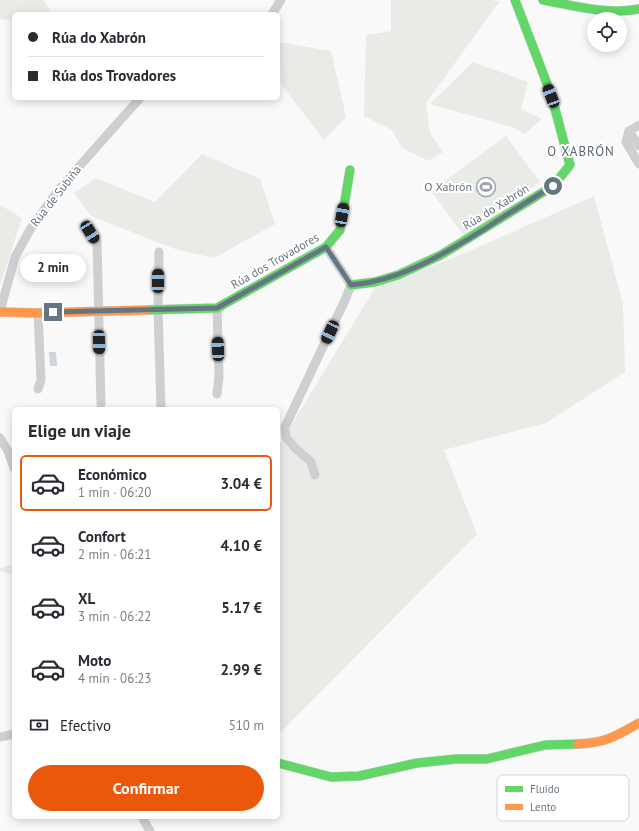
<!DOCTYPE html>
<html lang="es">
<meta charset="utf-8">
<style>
body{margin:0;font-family:"PT Sans",sans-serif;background:#f7f7f7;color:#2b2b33;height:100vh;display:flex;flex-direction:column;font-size:15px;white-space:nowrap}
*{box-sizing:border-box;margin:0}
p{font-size:13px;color:#7c7c81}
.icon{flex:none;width:22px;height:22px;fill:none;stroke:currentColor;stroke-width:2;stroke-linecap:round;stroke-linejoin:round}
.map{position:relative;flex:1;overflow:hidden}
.details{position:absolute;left:12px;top:407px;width:268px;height:412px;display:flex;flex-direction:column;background:#fff;border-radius:6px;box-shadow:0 2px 10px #0003}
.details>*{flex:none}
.guide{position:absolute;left:12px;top:12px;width:268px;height:88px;border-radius:6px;box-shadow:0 2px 10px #0003;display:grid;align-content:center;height:88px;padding:0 16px;background:#fff}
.tools{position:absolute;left:587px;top:12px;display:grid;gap:8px}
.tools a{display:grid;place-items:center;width:40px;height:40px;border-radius:50%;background:#fff;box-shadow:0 2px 10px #0003;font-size:20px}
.end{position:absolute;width:18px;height:18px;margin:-9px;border:5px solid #657683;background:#fff;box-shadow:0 0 0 2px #fff}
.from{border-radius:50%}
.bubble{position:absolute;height:28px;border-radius:14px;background:#fff;box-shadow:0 2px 10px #0003;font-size:13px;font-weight:600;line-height:28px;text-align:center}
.car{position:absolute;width:12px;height:24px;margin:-12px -6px;border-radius:5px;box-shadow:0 0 3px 1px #0007;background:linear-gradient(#222 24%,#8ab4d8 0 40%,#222 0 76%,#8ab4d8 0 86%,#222 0)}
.guide b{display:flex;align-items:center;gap:14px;height:38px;font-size:15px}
.guide b+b{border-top:1px solid #e1e1e2}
.guide i{width:10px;height:10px;background:#2b2b33}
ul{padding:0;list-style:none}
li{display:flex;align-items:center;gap:12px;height:56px;margin:0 8px 6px;padding:0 8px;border:2px solid transparent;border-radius:6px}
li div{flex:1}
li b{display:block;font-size:15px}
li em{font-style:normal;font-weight:600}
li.current{border-color:#ea580c}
li>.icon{width:36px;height:36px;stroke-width:1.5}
h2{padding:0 16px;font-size:18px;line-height:48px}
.pay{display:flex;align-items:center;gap:10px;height:44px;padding:0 16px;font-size:15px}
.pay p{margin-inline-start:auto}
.button{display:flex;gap:8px;margin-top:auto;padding:8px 16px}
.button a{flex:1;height:46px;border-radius:24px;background:#ea580c;color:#fff;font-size:16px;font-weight:600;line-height:46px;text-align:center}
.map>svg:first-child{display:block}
.green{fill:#e8ebe6}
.water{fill:#ced6d9}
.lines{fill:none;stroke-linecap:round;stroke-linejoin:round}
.fast-casing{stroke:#d5d6d7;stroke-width:10}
.slow-casing{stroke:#d5d6d7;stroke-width:10}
.street{stroke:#cecfd0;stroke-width:9}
.fast{stroke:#63d668;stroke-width:9}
.slow{stroke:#ff974d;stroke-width:9}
.route{stroke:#657683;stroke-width:5}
.labels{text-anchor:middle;stroke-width:4;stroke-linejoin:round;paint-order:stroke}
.poi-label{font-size:12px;fill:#657683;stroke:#fff;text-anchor:end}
.street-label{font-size:12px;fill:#657683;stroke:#fff}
.neighbourhood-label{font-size:13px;letter-spacing:1px;fill:#57646e;stroke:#fff}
.key{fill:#fff;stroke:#d1d6da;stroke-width:1}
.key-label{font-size:11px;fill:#657683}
</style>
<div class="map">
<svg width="639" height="831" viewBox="0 0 639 831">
<rect width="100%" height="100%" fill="#f9f9f9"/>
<!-- green -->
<g class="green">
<polygon points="0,0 43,0 50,10 48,14 14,14 14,21 0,19"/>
<polygon points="391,0 493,0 499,2 426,103 430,133 443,152 429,161 402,148 392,130 364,116 366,35 391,31"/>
<polygon points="278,42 331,51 346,117 324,140 281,84 280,64 278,58"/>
<polygon points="473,62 528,82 521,109 542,119 524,134 512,127 430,104"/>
<polygon points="506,136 540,182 465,237 431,191"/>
<polygon points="202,154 260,179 275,224 214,258 175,249 91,216 74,193 96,178 155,202"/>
<polygon points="594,196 623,304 625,372 546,423 444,450 477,534 278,735 278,447 375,288 465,253"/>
<polygon points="0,205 22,218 0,285"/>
<polygon points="14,564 14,575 0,571 0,568"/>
</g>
<!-- water -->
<polygon class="water" points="49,352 56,352 57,366 50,366"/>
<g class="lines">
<defs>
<g id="fast">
<path d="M 543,0 C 575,6 607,15 639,9"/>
<polyline points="351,285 375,282 398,275 441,255 553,186 570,165 551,94 515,0"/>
<polyline points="147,310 217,308 326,247 340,230 350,170"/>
<polyline points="278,763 331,777 359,776 417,763 456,759 487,759 545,745 578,744"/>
</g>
<g id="slow">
<polyline points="0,312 38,313 147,310"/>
<path d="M 578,744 C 606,743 616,736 639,723"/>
</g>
</defs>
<!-- fast casing -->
<use href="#fast" class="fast-casing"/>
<!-- slow casing -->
<use href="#slow" class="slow-casing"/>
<!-- street -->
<g class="street">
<polyline points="272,14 281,0"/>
<polyline points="639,125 629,131 626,142 639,164"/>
<polyline points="629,131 639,146"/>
<polyline points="90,232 97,243 101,404"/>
<polyline points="159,252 158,309 161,409"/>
<polyline points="217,308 219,376 217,394"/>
<polyline points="0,311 15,257 31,228 60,188 140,98"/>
<polyline points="38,389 41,380 38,313"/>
<polyline points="0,438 8,451 14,468"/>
<polyline points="315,475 311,462 294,447 286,437 285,427 345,300 351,285 326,247"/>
<polyline points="0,737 14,734"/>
<polyline points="142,817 150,831"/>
</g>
<!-- fast -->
<use href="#fast" class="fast"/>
<!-- slow -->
<use href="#slow" class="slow"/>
</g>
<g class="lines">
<!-- route -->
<path class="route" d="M 53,312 L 217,308 L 326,247 L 351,285 C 400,281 442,255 483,230 C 506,215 530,200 553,186"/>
</g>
<!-- icons -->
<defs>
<symbol id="stadium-ring" viewBox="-11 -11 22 22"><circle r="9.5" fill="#fff" stroke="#99a4ac" stroke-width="1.5"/><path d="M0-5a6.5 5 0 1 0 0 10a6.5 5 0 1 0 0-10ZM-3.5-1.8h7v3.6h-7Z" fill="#99a4ac"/></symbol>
</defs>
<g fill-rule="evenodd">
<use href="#stadium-ring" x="475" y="176" width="22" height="22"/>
</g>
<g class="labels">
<!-- poi labels -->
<g class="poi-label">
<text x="472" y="191">O Xabrón</text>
</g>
<!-- street labels -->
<g class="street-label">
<text transform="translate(56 196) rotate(-52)" y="4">Rúa de Subiña</text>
<text transform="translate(496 207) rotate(-32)" y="4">Rúa do Xabrón</text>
<text transform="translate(275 261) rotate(-30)" y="4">Rúa dos Trovadores</text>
</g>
<!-- neighbourhood labels -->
<g class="neighbourhood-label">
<text x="581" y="156">O XABRÓN</text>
</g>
</g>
<!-- legend -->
<rect x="497" y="775" width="132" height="46" rx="6" class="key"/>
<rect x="505" y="786" width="18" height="6" fill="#63d668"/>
<rect x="505" y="804" width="18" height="6" fill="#ff974d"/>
<g class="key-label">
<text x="530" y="793">Fluido</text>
<text x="530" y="811">Lento</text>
</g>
</svg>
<div class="tools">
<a><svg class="icon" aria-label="locate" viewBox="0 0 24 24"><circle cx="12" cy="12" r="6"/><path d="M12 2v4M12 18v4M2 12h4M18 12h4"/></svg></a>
</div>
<i class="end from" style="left:553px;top:186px"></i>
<i class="end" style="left:53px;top:312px"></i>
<div class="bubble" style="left:20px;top:254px;width:66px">2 min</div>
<i class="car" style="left:551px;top:96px;rotate:339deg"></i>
<i class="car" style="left:342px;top:215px;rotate:10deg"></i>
<i class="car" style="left:90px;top:232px;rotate:148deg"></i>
<i class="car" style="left:158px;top:281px;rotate:0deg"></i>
<i class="car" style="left:330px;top:332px;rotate:205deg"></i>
<i class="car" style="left:99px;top:342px;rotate:179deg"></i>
<i class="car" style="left:218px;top:349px;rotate:358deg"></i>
<div class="guide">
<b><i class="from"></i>Rúa do Xabrón</b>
<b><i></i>Rúa dos Trovadores</b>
</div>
<section class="details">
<h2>Elige un viaje</h2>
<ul>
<li class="current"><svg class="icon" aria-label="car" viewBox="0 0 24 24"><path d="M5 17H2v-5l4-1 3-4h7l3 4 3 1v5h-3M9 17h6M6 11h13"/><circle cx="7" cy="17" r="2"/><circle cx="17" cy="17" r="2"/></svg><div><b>Económico</b><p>1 min · 06:20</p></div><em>3.04 €</em></li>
<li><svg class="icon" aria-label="car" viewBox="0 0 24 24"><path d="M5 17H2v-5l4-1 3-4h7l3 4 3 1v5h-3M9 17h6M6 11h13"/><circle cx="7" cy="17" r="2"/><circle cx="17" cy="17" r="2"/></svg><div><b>Confort</b><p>2 min · 06:21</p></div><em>4.10 €</em></li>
<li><svg class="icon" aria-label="car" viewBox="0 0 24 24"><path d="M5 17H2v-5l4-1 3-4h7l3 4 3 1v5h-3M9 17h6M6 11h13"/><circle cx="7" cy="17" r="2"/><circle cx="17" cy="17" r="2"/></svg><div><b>XL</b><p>3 min · 06:22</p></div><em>5.17 €</em></li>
<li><svg class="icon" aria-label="car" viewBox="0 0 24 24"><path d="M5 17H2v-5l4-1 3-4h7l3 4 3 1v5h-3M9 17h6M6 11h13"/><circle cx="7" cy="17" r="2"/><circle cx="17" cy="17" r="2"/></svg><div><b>Moto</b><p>4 min · 06:23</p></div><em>2.99 €</em></li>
</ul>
<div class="pay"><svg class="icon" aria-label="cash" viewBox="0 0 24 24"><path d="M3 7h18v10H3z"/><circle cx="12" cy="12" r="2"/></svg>Efectivo<p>510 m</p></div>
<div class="button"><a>Confirmar</a></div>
</section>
</div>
